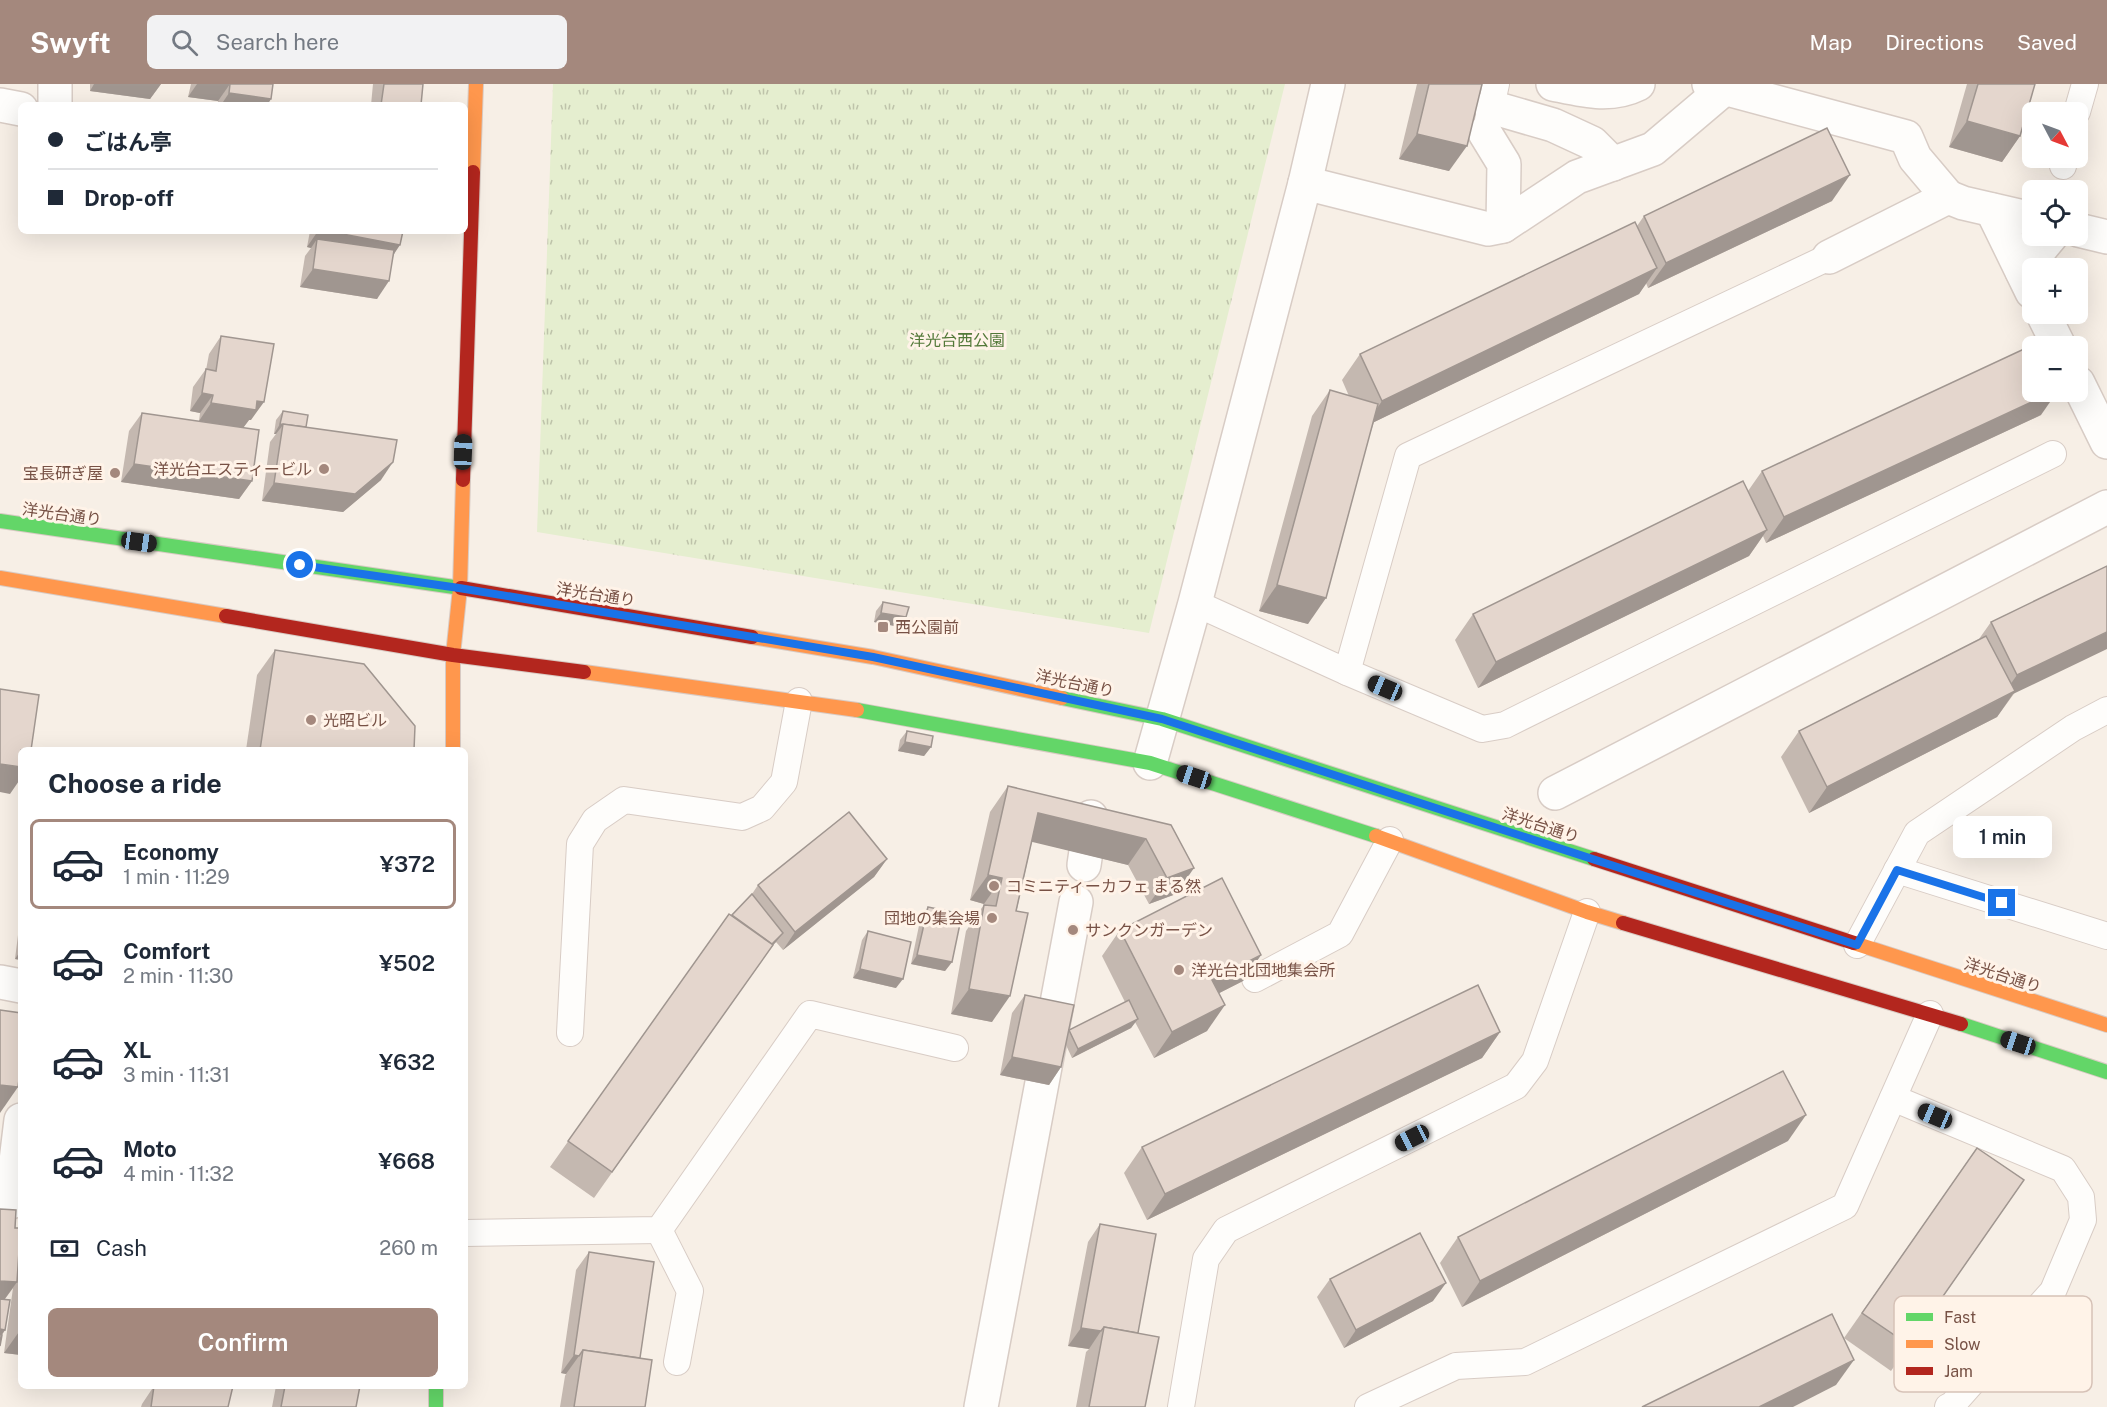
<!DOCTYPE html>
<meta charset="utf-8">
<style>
body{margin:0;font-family:"Public Sans","Noto Sans JP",sans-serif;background:#f2f2f3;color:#1f2937;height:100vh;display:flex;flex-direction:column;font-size:22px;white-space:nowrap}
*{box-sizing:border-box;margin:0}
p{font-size:20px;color:#747a83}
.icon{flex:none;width:33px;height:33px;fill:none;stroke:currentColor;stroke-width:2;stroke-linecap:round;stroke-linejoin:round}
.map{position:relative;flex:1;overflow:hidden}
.panel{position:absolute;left:18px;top:663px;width:450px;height:642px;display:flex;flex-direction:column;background:#fff;border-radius:9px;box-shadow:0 6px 24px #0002}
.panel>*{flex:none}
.banner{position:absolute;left:18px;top:18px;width:450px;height:132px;border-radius:9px;box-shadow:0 6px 24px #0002;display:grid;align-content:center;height:132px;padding:0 30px;background:#fff}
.needle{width:39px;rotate:131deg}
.fabs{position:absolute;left:2022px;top:18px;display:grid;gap:12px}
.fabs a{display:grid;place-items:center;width:66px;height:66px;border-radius:9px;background:#fff;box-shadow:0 6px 24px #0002;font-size:30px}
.end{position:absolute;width:27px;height:27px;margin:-14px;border:8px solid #1a73e8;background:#fff;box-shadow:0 0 0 3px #fff}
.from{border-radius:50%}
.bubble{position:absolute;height:42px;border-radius:9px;background:#fff;box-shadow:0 6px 24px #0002;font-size:20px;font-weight:600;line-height:42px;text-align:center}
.car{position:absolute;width:18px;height:36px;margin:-18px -9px;border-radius:8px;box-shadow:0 0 4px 2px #0007;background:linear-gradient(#222 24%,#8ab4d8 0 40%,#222 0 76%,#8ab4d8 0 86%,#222 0)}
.banner b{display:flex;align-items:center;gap:21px;height:57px;font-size:22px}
.banner b+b{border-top:2px solid #e0e1e3}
.banner i{width:15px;height:15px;background:#1f2937}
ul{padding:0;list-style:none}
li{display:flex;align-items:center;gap:18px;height:90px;margin:0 12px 9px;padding:0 18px;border:3px solid transparent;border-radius:9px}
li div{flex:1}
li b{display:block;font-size:22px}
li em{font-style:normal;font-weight:600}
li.selected{border-color:#a4887d}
li>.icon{width:54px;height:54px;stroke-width:1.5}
h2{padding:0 30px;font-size:27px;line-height:72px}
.pay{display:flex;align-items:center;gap:15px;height:66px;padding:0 30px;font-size:22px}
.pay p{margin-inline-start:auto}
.cta{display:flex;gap:12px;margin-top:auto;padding:12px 30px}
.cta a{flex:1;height:69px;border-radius:9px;background:#a4887d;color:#fff;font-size:24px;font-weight:600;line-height:69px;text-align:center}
header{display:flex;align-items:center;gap:36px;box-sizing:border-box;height:84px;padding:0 30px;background:#a4887d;color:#fff}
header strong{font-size:28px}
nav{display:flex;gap:33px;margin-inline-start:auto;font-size:21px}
.search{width:420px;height:54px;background:#f2f2f3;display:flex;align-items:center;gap:15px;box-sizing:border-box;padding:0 21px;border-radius:9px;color:#747a83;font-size:22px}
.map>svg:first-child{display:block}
.park{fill:url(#park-tufts)}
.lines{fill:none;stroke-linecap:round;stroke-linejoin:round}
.lane-casing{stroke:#d8ccc5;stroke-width:28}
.street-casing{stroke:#d8ccc5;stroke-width:36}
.fast-casing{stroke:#d8cac3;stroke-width:16}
.slow-casing{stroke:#d8cac3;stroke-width:16}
.jam-casing{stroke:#d8cac3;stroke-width:16}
.lane{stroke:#fefdfb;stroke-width:26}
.street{stroke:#fefdfb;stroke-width:33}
.fast{stroke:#63d668;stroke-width:14}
.slow{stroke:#ff974d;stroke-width:14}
.jam{stroke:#b3261e;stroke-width:14}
.wall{fill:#c4b8b0}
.shaded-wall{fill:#a09690}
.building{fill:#e4d6cd;stroke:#a09690;stroke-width:1.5}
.route{stroke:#1a73e8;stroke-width:8}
.poi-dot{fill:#a4887d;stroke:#fff3e8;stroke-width:2}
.labels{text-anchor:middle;stroke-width:6;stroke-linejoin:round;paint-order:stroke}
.park-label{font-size:16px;fill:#537939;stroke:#fff3e8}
.poi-label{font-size:16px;fill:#775145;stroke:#fff3e8;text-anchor:start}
.street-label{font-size:16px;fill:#775145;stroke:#fff3e8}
.key{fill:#fff3e8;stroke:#d6c2b7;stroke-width:1.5}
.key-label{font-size:16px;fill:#775145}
</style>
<header>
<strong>Swyft</strong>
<div class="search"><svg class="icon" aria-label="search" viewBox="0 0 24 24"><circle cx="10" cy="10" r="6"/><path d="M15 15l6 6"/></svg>Search here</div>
<nav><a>Map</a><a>Directions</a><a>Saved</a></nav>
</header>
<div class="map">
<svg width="2107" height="1323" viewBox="0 0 2107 1323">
<defs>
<pattern id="park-tufts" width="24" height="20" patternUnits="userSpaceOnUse" patternTransform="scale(1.5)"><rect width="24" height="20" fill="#e5eecf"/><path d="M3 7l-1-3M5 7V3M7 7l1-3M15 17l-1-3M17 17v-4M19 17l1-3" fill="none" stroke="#bec3aa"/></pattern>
</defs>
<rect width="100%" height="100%" fill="#f7efe6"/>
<!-- park -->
<polygon class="park" points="553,0 1285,0 1149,549 537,448"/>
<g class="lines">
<defs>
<g id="lane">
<polyline points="2077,28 2085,0"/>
<polyline points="1487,41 1496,0"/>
<polyline points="2063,82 2065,74"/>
<polyline points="1195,519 1347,588 1482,645 1505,641 2053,370"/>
<polyline points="1347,588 1408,372 1829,173"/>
<polyline points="1897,786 2107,852"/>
<polyline points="1857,861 1917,749 2073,644 2107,626"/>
<polyline points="1255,895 1340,850 1390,756"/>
<polyline points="570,949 580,760 595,736 624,716 742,733 762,724 784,698 799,617"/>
<polyline points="1893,1014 2063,1085 2081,1113 2083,1136 2053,1207 1952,1321 1948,1323"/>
<polyline points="659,1146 690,1207 677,1278"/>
<polyline points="465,1149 659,1146 810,930 955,964"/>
<polyline points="1181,1323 1206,1175 1226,1146 1516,1002 1535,977 1587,828"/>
<polyline points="1368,1323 1456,1282 1525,1278 1845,1122 1930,930"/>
</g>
<g id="street">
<path d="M 1553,0 C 1582,6 1610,14 1638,0"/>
<polyline points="1709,0 1906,53 1915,74 1948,113"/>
<polyline points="0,21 21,25"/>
<polyline points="55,21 55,0"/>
<polyline points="1491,23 1553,41 1592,59 1613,80"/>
<polyline points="1485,49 1504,80 1503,142"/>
<polyline points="1305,99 1488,145 1503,142 1577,93 1653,65 1725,4"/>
<polyline points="1992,126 2032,208"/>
<polyline points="2078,146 2107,153"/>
<polyline points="1829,173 1948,113 1963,119 2032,135"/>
<polyline points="2022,187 2051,152"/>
<polyline points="2043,230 2059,262"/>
<polyline points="2078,299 2107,358"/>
<polyline points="1150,679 1195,519 1305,99 1328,0"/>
<polyline points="1555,709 2107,423"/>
<polyline points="1084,781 1091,733"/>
<polyline points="0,898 21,902"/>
<polyline points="0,1116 11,1118 21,1036"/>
<polyline points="981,1323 1076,818"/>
</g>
<g id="fast">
<polyline points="0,437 461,504"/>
<polyline points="1062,614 1162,635 1594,775"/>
<polyline points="857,626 1150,679 1376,752"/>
<polyline points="1961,940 2107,988"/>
<polyline points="436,1302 436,1323"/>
</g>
<g id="slow">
<polyline points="473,88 476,0"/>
<polyline points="0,494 226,532"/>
<polyline points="752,553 873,573 1062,614"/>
<polyline points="584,588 857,626"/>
<polyline points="453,666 453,571 460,504 463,396"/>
<polyline points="1376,752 1587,828 1623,839"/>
<polyline points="1854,859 2107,941"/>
</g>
<g id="jam">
<polyline points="463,396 473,88"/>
<polyline points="461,504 752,553"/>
<polyline points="226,532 453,571 584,588"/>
<polyline points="1594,775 1854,859"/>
<polyline points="1623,839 1961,940"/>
</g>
</defs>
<!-- lane casing -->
<use href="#lane" class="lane-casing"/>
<!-- street casing -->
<use href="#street" class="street-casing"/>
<!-- fast casing -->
<use href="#fast" class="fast-casing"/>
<!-- slow casing -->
<use href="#slow" class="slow-casing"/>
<!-- jam casing -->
<use href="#jam" class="jam-casing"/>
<!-- lane -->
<use href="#lane" class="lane"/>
<!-- street -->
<use href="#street" class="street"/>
<!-- fast -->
<use href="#fast" class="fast"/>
<!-- slow -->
<use href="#slow" class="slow"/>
<!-- jam -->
<use href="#jam" class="jam"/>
</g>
<!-- wall -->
<g class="wall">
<polygon points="90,0 161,0 150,15 90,7"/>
<polygon points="191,0 273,0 271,15 267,21 217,21 218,17 188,13"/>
<polygon points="373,0 423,0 421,21 371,21"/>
<polygon points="1417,0 1482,0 1449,87 1399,75"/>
<polygon points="1967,0 2035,0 2020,52 2002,78 1949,63"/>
<polygon points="1832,117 1648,204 1646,199 1639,210 1374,338 1308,540 1259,527 1312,332 1330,306 1349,312 1342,296 1360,270 1637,142 1644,132"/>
<polygon points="310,147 403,147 377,215 300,203 305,172 311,164 307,163"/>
<polygon points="221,252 251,336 249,336 243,344 199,337 200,329 190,327 193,303 206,285 206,286 209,270"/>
<polygon points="283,327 306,343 381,396 343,428 262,417 270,358 276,350 274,350 276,336"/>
<polygon points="142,329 252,397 239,415 121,398 129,347"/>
<polygon points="2041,331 1766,459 1763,452 1749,472 1478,604 1455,556 1473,530 1748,407 1762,387"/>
<polygon points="2107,482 1997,633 1809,729 1781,673 1799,647 1979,555 1991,538"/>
<polygon points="883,518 900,543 874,538 876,527"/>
<polygon points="275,566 414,666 246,666 257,591"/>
<polygon points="907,647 931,663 924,672 898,667 900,656"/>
<polygon points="1008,702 1171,741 1176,810 1149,820 1128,781 1032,757 992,938 951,930 966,847 983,822 984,820 970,816 990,728"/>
<polygon points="887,775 874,793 783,866 776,858 771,864 594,1114 550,1083 729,830 732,831 752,810 758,801"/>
<polygon points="928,823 952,878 945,887 911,880 921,832"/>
<polygon points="21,827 21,876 15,875"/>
<polygon points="1120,846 1261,871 1243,897 1219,909 1207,947 1154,974 1135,938 1131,944 1072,974 1066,961 1061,983 1049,1001 1000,991 1012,929 1025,911 1069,946 1125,918 1102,872"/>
<polygon points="868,847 896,904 853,894 862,856"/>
<polygon points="1500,948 1482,974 1147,1136 1124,1089 1142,1063"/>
<polygon points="1788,1057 1462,1223 1440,1179 1458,1153"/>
<polygon points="1977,1064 2024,1096 1891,1287 1844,1254"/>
<polygon points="0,1125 15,1144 21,1144 21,1271 4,1269 13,1204 5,1215 5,1246 2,1251"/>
<polygon points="1100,1140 1138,1249 1145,1323 1076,1323 1086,1268 1089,1265 1068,1262 1088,1158"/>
<polygon points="589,1168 640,1274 645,1323 560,1323 565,1292 566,1290 561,1289 576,1186"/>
<polygon points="1330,1195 1433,1217 1344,1264 1317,1213"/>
<polygon points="154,1302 157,1303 158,1302 233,1302 228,1323 141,1323 142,1320"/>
<polygon points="276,1302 361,1302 359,1306 356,1323 272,1323"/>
</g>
<!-- shaded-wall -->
<g class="shaded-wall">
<polygon points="94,0 161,0 150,15 90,7"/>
<polygon points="197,0 230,0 218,17 188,13"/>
<polygon points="229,9 271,15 267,21 221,21"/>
<polygon points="1967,37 2020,52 2002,78 1949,63"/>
<polygon points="1417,50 1467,62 1449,87 1399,75"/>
<polygon points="1850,91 1832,117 1648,204 1666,179"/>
<polygon points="318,147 327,147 400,161 388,179 317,155 311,164 307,163"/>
<polygon points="1657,184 1639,210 1364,343 1382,317"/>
<polygon points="313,185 389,197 377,215 300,203"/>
<polygon points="2053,308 2057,308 2041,331 1766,459 1784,433"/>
<polygon points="202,309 213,311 200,329 190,327"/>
<polygon points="257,317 264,318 251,336 249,336 243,344 199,337 211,319"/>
<polygon points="280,340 283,341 276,350 274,350"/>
<polygon points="393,378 381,396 343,428 262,417 274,399"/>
<polygon points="134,380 252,397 239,415 121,398"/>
<polygon points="1767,446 1749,472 1478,604 1496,578"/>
<polygon points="1277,501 1326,514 1308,540 1259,527"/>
<polygon points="881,529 906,533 900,543 874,538"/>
<polygon points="2107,548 2107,565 2013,610 1997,633 1809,729 1827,703 2000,615 2017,591"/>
<polygon points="905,658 931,663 924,672 898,667"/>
<polygon points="0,680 21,683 21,694 10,710 0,708"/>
<polygon points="1038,729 1146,755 1128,781 1020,755"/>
<polygon points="887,775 874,793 783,866 795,848"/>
<polygon points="1194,784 1176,810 1149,820 1167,794"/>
<polygon points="988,791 1002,794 984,820 970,816"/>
<polygon points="783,849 776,858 750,884 757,874"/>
<polygon points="21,866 21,876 15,875"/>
<polygon points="917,871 952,878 945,887 911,880"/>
<polygon points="1261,871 1243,897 1194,922 1212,896"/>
<polygon points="860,885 903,895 896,904 853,894"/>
<polygon points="969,905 1010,912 992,938 951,930"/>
<polygon points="1225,921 1207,947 1154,974 1172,948"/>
<polygon points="1138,935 1131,944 1072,974 1078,965"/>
<polygon points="1500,948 1482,974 1147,1136 1165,1110"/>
<polygon points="1012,973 1061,983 1049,1001 1000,991"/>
<polygon points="0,1001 18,1003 0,1029"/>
<polygon points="1806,1031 1788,1057 1462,1223 1480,1197"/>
<polygon points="19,1167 21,1167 21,1173 12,1186"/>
<polygon points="0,1197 17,1198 4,1216 0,1216"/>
<polygon points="1446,1199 1433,1217 1344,1264 1356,1246"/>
<polygon points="1081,1244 1101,1247 1089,1265 1068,1262"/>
<polygon points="0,1245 5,1246 0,1253"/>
<polygon points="21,1245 21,1271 4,1269"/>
<polygon points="574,1271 579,1272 566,1290 561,1289"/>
<polygon points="1854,1276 1836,1301 1793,1323 1759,1323"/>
</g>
<!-- building -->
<g class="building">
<polygon points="230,0 273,0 271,15 229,9"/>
<polygon points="384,0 423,0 421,21 381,21"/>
<polygon points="1429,0 1482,0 1467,62 1417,50"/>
<polygon points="1978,0 2035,0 2020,52 1967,37"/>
<polygon points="1827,44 1850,91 1666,179 1644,132"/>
<polygon points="1635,138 1657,184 1382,317 1360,270"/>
<polygon points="327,147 403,147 400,161"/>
<polygon points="317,155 394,166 389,197 313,185"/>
<polygon points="221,252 274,260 264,318 257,317 256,326 211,319 213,311 202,309 206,285 216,287"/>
<polygon points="2037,259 2039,262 2032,262 2032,308 2053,308 1784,433 1762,387"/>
<polygon points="1330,306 1378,320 1326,514 1277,501"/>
<polygon points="283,327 308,331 306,343 280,340"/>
<polygon points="142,329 259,346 252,397 134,380"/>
<polygon points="283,340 397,356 393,378 355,410 274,399"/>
<polygon points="1743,397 1767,446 1496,578 1473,530"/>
<polygon points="2107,482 2107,548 2017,591 1991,538"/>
<polygon points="883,518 909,523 906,533 881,529"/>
<polygon points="1986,552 2015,607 1827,703 1799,647"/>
<polygon points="275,566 364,580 415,642 414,666 260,666"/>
<polygon points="0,605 39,611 31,666 21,666 21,683 0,680"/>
<polygon points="907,647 933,652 931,663 905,658"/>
<polygon points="1008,702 1171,741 1194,784 1167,794 1146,755 1038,729 1016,827 1028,829 1010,912 969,905 984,821 996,822 1002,794 988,791"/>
<polygon points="849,728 887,775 795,848 758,801"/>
<polygon points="1222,794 1261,871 1212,896 1225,921 1172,948 1120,846"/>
<polygon points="752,810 783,849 772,860 732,831"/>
<polygon points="928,823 962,830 952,878 917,871"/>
<polygon points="729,830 773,861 612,1088 568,1057"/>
<polygon points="868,847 911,858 903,895 860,885"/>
<polygon points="1478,901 1500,948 1165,1110 1142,1063"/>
<polygon points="1025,911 1074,921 1061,983 1012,973"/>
<polygon points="1129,916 1138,935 1078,965 1069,946"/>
<polygon points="0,926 21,929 21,980 18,1003 0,1001"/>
<polygon points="1783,987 1806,1031 1480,1197 1458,1153"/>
<polygon points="1977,1064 2024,1096 1909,1261 1862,1229"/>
<polygon points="0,1125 16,1126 15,1144 21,1144 21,1167 19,1167 17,1198 0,1197"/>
<polygon points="1100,1140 1156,1150 1138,1249 1104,1243 1101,1247 1081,1244"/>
<polygon points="1420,1149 1446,1199 1356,1246 1330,1195"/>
<polygon points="589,1168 654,1178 640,1274 583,1266 579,1272 574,1271"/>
<polygon points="0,1215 10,1216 5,1246 0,1245"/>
<polygon points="1832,1230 1854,1276 1759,1323 1642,1323"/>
<polygon points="1104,1243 1159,1253 1145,1323 1089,1323"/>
<polygon points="0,1250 2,1251 0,1262"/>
<polygon points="583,1266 652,1276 645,1323 574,1323"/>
<polygon points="154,1302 165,1304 165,1302 233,1302 228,1323 151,1323"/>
<polygon points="285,1302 360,1302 356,1323 281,1323"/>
</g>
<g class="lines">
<!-- route -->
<polyline class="route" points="300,481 459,504 873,573 1162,635 1857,861 1897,786 2002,819"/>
</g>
<!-- markers -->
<g class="poi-dot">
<circle cx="324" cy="385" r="6"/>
<circle cx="115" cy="389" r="6"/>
<rect x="877" y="537" width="12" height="12" rx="3"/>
<circle cx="311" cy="636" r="6"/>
<circle cx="994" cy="802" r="6"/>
<circle cx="992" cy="834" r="6"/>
<circle cx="1073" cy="846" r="6"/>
<circle cx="1179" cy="886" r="6"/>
</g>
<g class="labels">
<!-- park labels -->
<g class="park-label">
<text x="957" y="262">洋光台西公園</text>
</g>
<!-- poi labels -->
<g class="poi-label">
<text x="312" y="391" text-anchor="end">洋光台エスティービル</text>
<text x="103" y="395" text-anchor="end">宝長研ぎ屋</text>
<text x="895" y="549">西公園前</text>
<text x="323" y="642">光昭ビル</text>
<text x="1006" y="808">コミニティーカフェ まる然</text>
<text x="980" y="840" text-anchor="end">団地の集会場</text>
<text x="1085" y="852">サンクンガーデン</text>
<text x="1191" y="892">洋光台北団地集会所</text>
</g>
<!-- street labels -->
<g class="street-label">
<text transform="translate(62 430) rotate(8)" y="6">洋光台通り</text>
<text transform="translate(596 510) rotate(9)" y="6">洋光台通り</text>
<text transform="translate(1075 599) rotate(12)" y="6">洋光台通り</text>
<text transform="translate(1541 741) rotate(18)" y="6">洋光台通り</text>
<text transform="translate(2003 891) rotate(18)" y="6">洋光台通り</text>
</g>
</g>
<!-- legend -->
<rect x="1894" y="1212" width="198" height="96" rx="9" class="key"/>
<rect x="1906" y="1229" width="27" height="8" fill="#63d668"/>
<rect x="1906" y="1256" width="27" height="8" fill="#ff974d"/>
<rect x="1906" y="1283" width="27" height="8" fill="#b3261e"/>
<g class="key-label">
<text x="1944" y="1239">Fast</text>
<text x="1944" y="1266">Slow</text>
<text x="1944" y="1293">Jam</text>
</g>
</svg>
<div class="fabs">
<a><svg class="needle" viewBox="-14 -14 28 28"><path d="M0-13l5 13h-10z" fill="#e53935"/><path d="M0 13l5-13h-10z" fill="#747a83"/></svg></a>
<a><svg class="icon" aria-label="locate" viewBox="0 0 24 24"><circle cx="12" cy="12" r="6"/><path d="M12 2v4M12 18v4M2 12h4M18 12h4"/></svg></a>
<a>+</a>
<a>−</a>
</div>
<i class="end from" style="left:300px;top:481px"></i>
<i class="end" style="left:2002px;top:819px"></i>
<div class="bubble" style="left:1953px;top:732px;width:99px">1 min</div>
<i class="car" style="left:463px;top:368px;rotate:2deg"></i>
<i class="car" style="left:139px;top:458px;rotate:98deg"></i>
<i class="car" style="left:1385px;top:604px;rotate:293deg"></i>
<i class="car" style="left:1194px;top:693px;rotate:288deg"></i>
<i class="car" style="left:2018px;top:959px;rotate:288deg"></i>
<i class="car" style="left:1935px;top:1032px;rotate:293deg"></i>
<i class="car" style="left:1412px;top:1054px;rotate:243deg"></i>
<div class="banner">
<b><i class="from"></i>ごはん亭</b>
<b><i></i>Drop-off</b>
</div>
<section class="panel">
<h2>Choose a ride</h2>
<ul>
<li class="selected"><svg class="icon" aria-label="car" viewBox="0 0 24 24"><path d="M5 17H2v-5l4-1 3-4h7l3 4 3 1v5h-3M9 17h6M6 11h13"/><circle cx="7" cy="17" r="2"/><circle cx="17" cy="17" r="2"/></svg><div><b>Economy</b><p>1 min · 11:29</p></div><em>¥372</em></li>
<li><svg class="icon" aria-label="car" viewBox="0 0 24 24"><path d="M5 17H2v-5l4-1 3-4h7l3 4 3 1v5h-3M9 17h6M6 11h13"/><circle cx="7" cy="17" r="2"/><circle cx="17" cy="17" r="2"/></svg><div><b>Comfort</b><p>2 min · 11:30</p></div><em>¥502</em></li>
<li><svg class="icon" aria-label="car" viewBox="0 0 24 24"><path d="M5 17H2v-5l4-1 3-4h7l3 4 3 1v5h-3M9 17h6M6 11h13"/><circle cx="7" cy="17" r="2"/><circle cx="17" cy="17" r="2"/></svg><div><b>XL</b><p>3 min · 11:31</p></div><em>¥632</em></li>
<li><svg class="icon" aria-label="car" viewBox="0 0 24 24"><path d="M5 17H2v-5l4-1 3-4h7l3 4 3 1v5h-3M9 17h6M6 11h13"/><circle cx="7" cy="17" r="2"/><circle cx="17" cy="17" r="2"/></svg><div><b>Moto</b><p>4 min · 11:32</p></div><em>¥668</em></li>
</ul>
<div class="pay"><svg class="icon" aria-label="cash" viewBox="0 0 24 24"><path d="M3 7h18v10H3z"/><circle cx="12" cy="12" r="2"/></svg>Cash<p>260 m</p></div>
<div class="cta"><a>Confirm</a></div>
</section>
</div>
